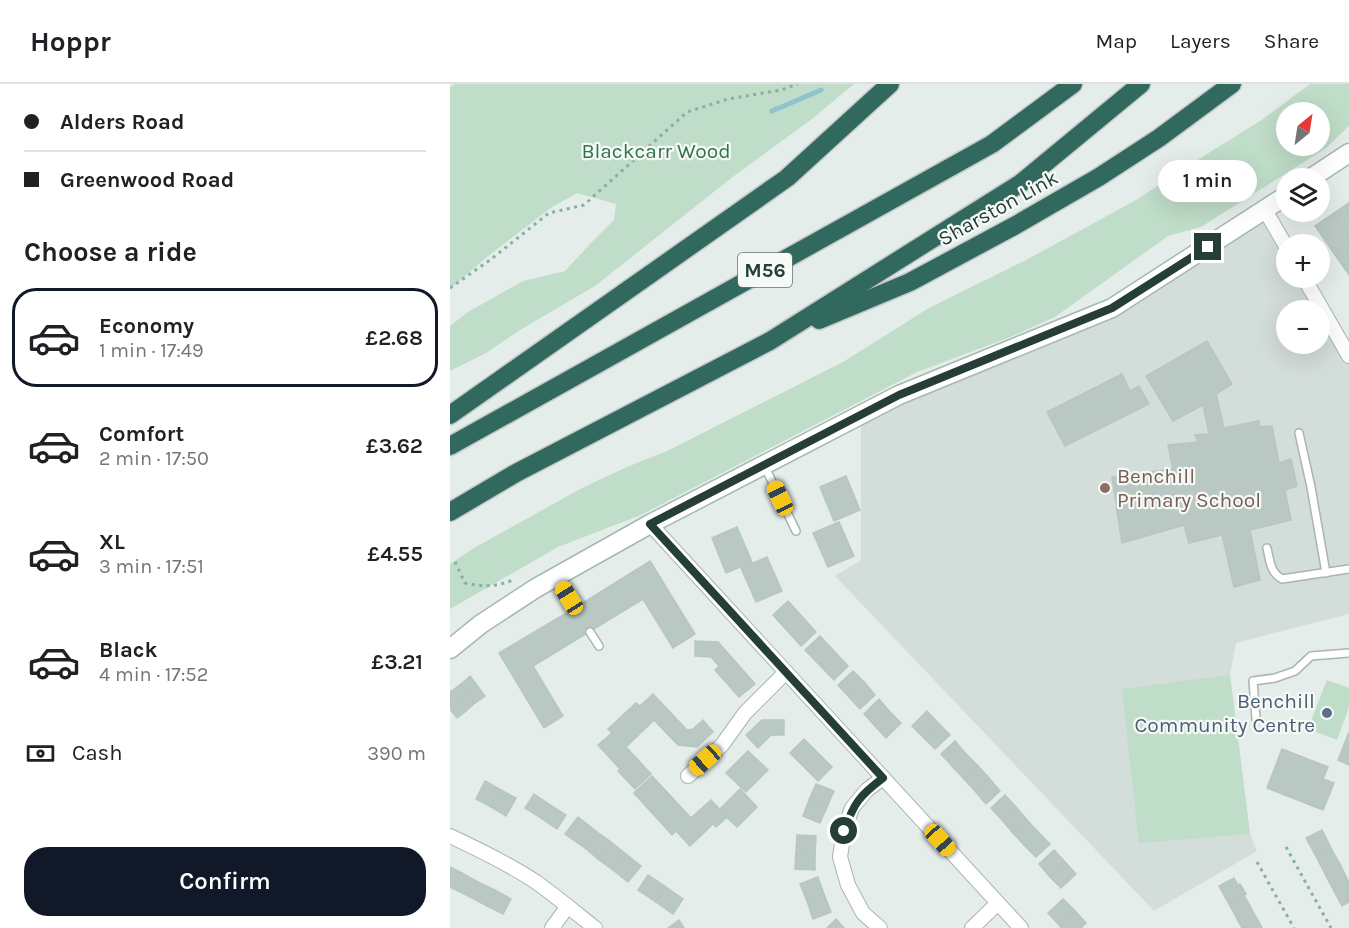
<!DOCTYPE html>
<meta charset="utf-8">
<style>
body{margin:0;font-family:Karla,sans-serif;background:#f2f2f2;color:#202124;height:100vh;display:flex;flex-direction:column;font-size:22px;white-space:nowrap}
*{box-sizing:border-box;margin:0}
p{font-size:20px;color:#757577}
.icon{flex:none;width:33px;height:33px;fill:none;stroke:currentColor;stroke-width:2;stroke-linecap:round;stroke-linejoin:round}
.map{position:relative;flex:1;overflow:hidden}
.side{display:flex;flex-direction:column;background:#fff;width:450px}
.side>*{flex:none}
.hud{display:grid;align-content:center;height:132px;padding:0 24px;background:#fff}
.needle{width:39px;rotate:30deg}
.buttons{position:absolute;left:826px;top:18px;display:grid;gap:12px}
.buttons a{display:grid;place-items:center;width:54px;height:54px;border-radius:50%;background:#fff;box-shadow:0 6px 24px #0002;font-size:30px}
.end{position:absolute;width:27px;height:27px;margin:-14px;border:8px solid #253e38;background:#fff;box-shadow:0 0 0 3px #fff}
.from{border-radius:50%}
.bubble{position:absolute;height:42px;border-radius:21px;background:#fff;box-shadow:0 6px 24px #0002;font-size:20px;font-weight:600;line-height:42px;text-align:center}
.car{position:absolute;width:18px;height:36px;margin:-18px -9px;border-radius:8px;box-shadow:0 0 4px 2px #0007;background:linear-gradient(#f5c518 24%,#345 0 40%,#f5c518 0 76%,#345 0 86%,#f5c518 0)}
.hud b{display:flex;align-items:center;gap:21px;height:57px;font-size:22px}
.hud b+b{border-top:2px solid #e0e0e0}
.hud i{width:15px;height:15px;background:#202124}
ul{padding:0;list-style:none}
li{display:flex;align-items:center;gap:18px;height:99px;margin:0 12px 9px;padding:0 12px;border:3px solid transparent;border-radius:24px}
li div{flex:1}
li b{display:block;font-size:22px}
li em{font-style:normal;font-weight:600}
li.current{border-color:#111827}
li>.icon{width:54px;height:54px;stroke-width:1.5}
h2{padding:0 24px;font-size:27px;line-height:72px}
.pay{display:flex;align-items:center;gap:15px;height:66px;padding:0 24px;font-size:22px}
.pay p{margin-inline-start:auto}
.primary-button{display:flex;gap:12px;margin-top:auto;padding:12px 24px}
.primary-button a{flex:1;height:69px;border-radius:24px;background:#111827;color:#fff;font-size:24px;font-weight:600;line-height:69px;text-align:center}
header{display:flex;align-items:center;gap:36px;box-sizing:border-box;height:84px;padding:0 30px;background:#fff;border-bottom:2px solid #e0e0e0}
header strong{font-size:28px}
nav{display:flex;gap:33px;margin-inline-start:auto;font-size:21px}
main{display:flex;flex:1;min-height:0}
.map>svg:first-child{display:block}
.built{fill:#d3ddd9;fill-rule:evenodd}
.green{fill:#bfddc8;fill-rule:evenodd}
.lines{fill:none;stroke-linecap:round;stroke-linejoin:round}
.stream{stroke:#90c3ce;stroke-width:5}
.building{fill:#bac8c3;stroke:#b7c6c1;stroke-width:1.5}
.lane-casing{stroke:#a8b5b1;stroke-width:10}
.street-casing{stroke:#a8b5b1;stroke-width:16}
.secondary-casing{stroke:#a4b8b2;stroke-width:21}
.highway-casing{stroke:#c2c9c7;stroke-width:21}
.path{stroke:#87afa4;stroke-width:3;stroke-dasharray:3 4.5;stroke-linecap:butt}
.lane{stroke:#fff;stroke-width:7}
.street{stroke:#fff;stroke-width:14}
.secondary{stroke:#fff;stroke-width:18}
.highway{stroke:#32695f;stroke-width:18}
.route{stroke:#253e38;stroke-width:8}
.education-dot{fill:#8d6e63;stroke:#f5faf7;stroke-width:2}
.service-dot{fill:#5c6f8a;stroke:#f5faf7;stroke-width:2}
.labels{text-anchor:middle;stroke-width:4.5;stroke-linejoin:round;paint-order:stroke}
.shield{fill:#f5faf7;stroke:#637671;stroke-width:1.5}
.shield-label{font-size:20px;font-weight:bold;fill:#253e38}
.park-label{font-size:21px;fill:#31734d;stroke:#f5faf7}
.street-label{font-size:21px;fill:#253e38;stroke:#f5faf7}
.education-label{font-size:21px;fill:#785e54;stroke:#f5faf7;text-anchor:start}
.service-label{font-size:21px;fill:#4e5e75;stroke:#f5faf7;text-anchor:end}
</style>
<header>
<strong>Hoppr</strong>
<nav><a>Map</a><a>Layers</a><a>Share</a></nav>
</header>
<main>
<section class="side">
<div class="hud">
<b><i class="from"></i>Alders Road</b>
<b><i></i>Greenwood Road</b>
</div>
<h2>Choose a ride</h2>
<ul>
<li class="current"><svg class="icon" aria-label="car" viewBox="0 0 24 24"><path d="M5 17H2v-5l4-1 3-4h7l3 4 3 1v5h-3M9 17h6M6 11h13"/><circle cx="7" cy="17" r="2"/><circle cx="17" cy="17" r="2"/></svg><div><b>Economy</b><p>1 min · 17:49</p></div><em>£2.68</em></li>
<li><svg class="icon" aria-label="car" viewBox="0 0 24 24"><path d="M5 17H2v-5l4-1 3-4h7l3 4 3 1v5h-3M9 17h6M6 11h13"/><circle cx="7" cy="17" r="2"/><circle cx="17" cy="17" r="2"/></svg><div><b>Comfort</b><p>2 min · 17:50</p></div><em>£3.62</em></li>
<li><svg class="icon" aria-label="car" viewBox="0 0 24 24"><path d="M5 17H2v-5l4-1 3-4h7l3 4 3 1v5h-3M9 17h6M6 11h13"/><circle cx="7" cy="17" r="2"/><circle cx="17" cy="17" r="2"/></svg><div><b>XL</b><p>3 min · 17:51</p></div><em>£4.55</em></li>
<li><svg class="icon" aria-label="car" viewBox="0 0 24 24"><path d="M5 17H2v-5l4-1 3-4h7l3 4 3 1v5h-3M9 17h6M6 11h13"/><circle cx="7" cy="17" r="2"/><circle cx="17" cy="17" r="2"/></svg><div><b>Black</b><p>4 min · 17:52</p></div><em>£3.21</em></li>
</ul>
<div class="pay"><svg class="icon" aria-label="cash" viewBox="0 0 24 24"><path d="M3 7h18v10H3z"/><circle cx="12" cy="12" r="2"/></svg>Cash<p>390 m</p></div>
<div class="primary-button"><a>Confirm</a></div>
</section>
<div class="map">
<svg width="899" height="844" viewBox="0 0 899 844">
<rect width="100%" height="100%" fill="#e5edea"/>
<!-- built -->
<path class="built" d="M 815,126 L 837,164 L 837,194 L 854,194 L 899,272 L 899,530 L 786,559 L 780,591 L 800,750 L 807,767 L 704,827 L 385,492 L 411,476 L 411,332 L 662,224 ZM 837,226 L 870,226 L 870,260 L 837,260 Z"/>
<!-- green -->
<g class="green">
<polygon points="5,0 404,0 362,35 280,95 145,202 70,246 36,269 0,287 0,242 18,228 73,197 115,187 141,159 164,136 166,120 127,109 102,123 37,173 0,205 0,3"/>
<path d="M 860,0 L 899,0 L 899,42 L 876,64 L 751,143 L 718,152 L 605,233 L 558,254 L 467,288 L 191,431 L 108,463 L 0,525 L 0,480 L 24,464 L 132,404 L 177,383 L 217,367 L 393,278 L 479,224 L 578,175 L 686,116 L 757,70 L 813,35 ZM 870,28 L 870,62 L 837,62 L 837,28 Z"/>
<polygon points="780,591 800,750 689,759 672,605"/>
<polygon points="877,596 899,604 899,623 887,656 858,645"/>
</g>
<g class="lines">
<!-- stream -->
<polyline class="stream" points="322,27 371,6"/>
</g>
<!-- building -->
<g class="building">
<polygon points="899,119 899,146 897,147 899,150 899,191 865,142"/>
<polygon points="757,257 782,300 766,310 774,344 809,337 810,343 822,342 829,379 841,375 847,402 835,406 841,436 800,446 810,496 784,503 772,451 739,459 734,441 672,459 662,393 723,385 718,361 748,358 745,351 759,350 753,321 723,337 696,292"/>
<polygon points="672,290 680,307 689,302 699,320 615,362 597,328"/>
<polygon points="396,392 410,426 384,437 370,403"/>
<polygon points="389,438 404,472 378,483 363,449"/>
<polygon points="287,443 302,478 276,489 262,454"/>
<polygon points="317,473 332,507 306,518 291,484"/>
<polygon points="200,477 245,550 223,564 193,515 83,582 113,632 94,644 49,569 125,524"/>
<polygon points="338,517 366,548 351,562 323,531"/>
<polygon points="370,552 398,582 384,596 355,566"/>
<polygon points="245,557 268,558 305,600 289,613 265,586 269,582 261,573 245,572"/>
<polygon points="403,587 415,599 399,613 388,601"/>
<polygon points="20,592 35,612 25,619 11,600"/>
<polygon points="415,599 425,611 410,625 399,613"/>
<polygon points="11,600 25,619 16,627 2,607"/>
<polygon points="2,607 16,627 7,634 0,625 0,608"/>
<polygon points="203,610 237,646 243,645 253,636 263,648 247,663 228,661 204,636 176,663 201,690 185,705 168,687 170,685 148,661 162,649 158,645 186,619 190,622"/>
<polygon points="429,615 440,628 425,642 414,630"/>
<polygon points="477,627 489,640 474,654 462,642"/>
<polygon points="440,628 451,639 436,654 425,642"/>
<polygon points="312,636 334,636 334,651 321,651 308,664 296,651"/>
<polygon points="489,640 500,651 485,665 474,654"/>
<polygon points="899,648 899,681 888,676"/>
<polygon points="354,655 382,683 368,697 340,669"/>
<polygon points="505,657 516,670 502,682 491,670"/>
<polygon points="832,665 878,683 873,695 884,699 873,726 817,704"/>
<polygon points="298,667 318,686 296,708 276,689"/>
<polygon points="516,670 528,682 514,695 502,682"/>
<polygon points="528,682 539,694 525,707 514,695"/>
<polygon points="202,692 241,734 261,716 277,733 266,743 263,740 240,762 226,747 222,751 184,709"/>
<polygon points="539,694 550,707 536,720 525,707"/>
<polygon points="35,697 51,706 41,723 26,715"/>
<polygon points="366,700 384,707 377,723 359,716"/>
<polygon points="290,705 307,723 287,743 269,726"/>
<polygon points="51,706 66,714 56,732 41,723"/>
<polygon points="84,710 100,721 91,734 75,724"/>
<polygon points="555,711 566,723 552,736 541,724"/>
<polygon points="359,716 377,723 370,739 353,732"/>
<polygon points="100,721 116,731 107,745 91,734"/>
<polygon points="566,723 577,736 563,749 552,736"/>
<polygon points="128,733 147,748 135,764 115,750"/>
<polygon points="577,736 588,748 574,761 563,749"/>
<polygon points="872,746 882,766 867,774 856,754"/>
<polygon points="147,748 161,758 148,775 135,764"/>
<polygon points="588,748 600,760 586,773 574,761"/>
<polygon points="347,751 366,752 365,769 346,768"/>
<polygon points="161,758 176,770 163,786 148,775"/>
<polygon points="604,766 615,778 600,793 589,780"/>
<polygon points="882,766 891,782 875,790 867,774"/>
<polygon points="346,768 365,769 365,786 345,785"/>
<polygon points="176,770 191,782 178,798 163,786"/>
<polygon points="615,778 626,790 611,804 600,793"/>
<polygon points="891,782 899,799 884,807 875,790"/>
<polygon points="0,783 12,789 4,805 0,803"/>
<polygon points="12,789 28,798 20,813 4,805"/>
<polygon points="198,791 216,803 206,818 188,806"/>
<polygon points="368,793 374,810 357,817 350,800"/>
<polygon points="784,794 788,801 790,800 796,810 779,820 769,802"/>
<polygon points="28,798 45,806 37,822 20,813"/>
<polygon points="899,799 899,818 892,822 884,807"/>
<polygon points="216,803 233,815 223,830 206,818"/>
<polygon points="45,806 61,815 53,830 37,822"/>
<polygon points="374,810 381,828 363,835 357,817"/>
<polygon points="794,811 812,844 792,844 779,820"/>
<polygon points="613,815 625,827 610,842 598,829"/>
<polygon points="625,827 636,839 631,844 612,844 610,842"/>
<polygon points="386,835 394,844 377,844"/>
<polygon points="229,836 234,844 218,844"/>
</g>
<g class="lines">
<defs>
<g id="lane">
<polyline points="849,349 861,403 876,489"/>
<polyline points="314,381 346,447"/>
<path d="M 817,464 C 820,477 820,488 832,495 L 899,485"/>
<polyline points="107,495 125,524"/>
<polyline points="140,548 149,562"/>
<polyline points="806,635 803,597 825,594 845,587 861,572 899,569"/>
</g>
<g id="street">
<polyline points="815,126 837,164"/>
<polyline points="854,194 899,272"/>
<polyline points="200,440 571,844"/>
<polyline points="238,692 272,661 295,629 336,588"/>
<path d="M 0,752 C 30,766 59,780 86,798 C 107,813 126,829 145,844"/>
<polyline points="102,844 118,822"/>
<polyline points="430,844 413,829 398,801 390,773 394,747 402,724 417,706 433,694"/>
<polyline points="522,844 548,819"/>
</g>
<g id="secondary">
<polyline points="861,94 899,69"/>
<polyline points="0,565 31,540 86,504 200,440 449,311 662,224 837,111"/>
</g>
<g id="highway">
<polyline points="369,236 460,198 566,141 649,93 709,54 782,0"/>
<polyline points="0,331 337,94 440,0"/>
<polyline points="0,362 542,60 623,0"/>
<polyline points="0,428 66,389 320,257 571,99 691,0"/>
</g>
</defs>
<!-- lane casing -->
<use href="#lane" class="lane-casing"/>
<!-- street casing -->
<use href="#street" class="street-casing"/>
<!-- secondary casing -->
<use href="#secondary" class="secondary-casing"/>
<!-- highway casing -->
<use href="#highway" class="highway-casing"/>
<!-- path -->
<g class="path">
<polyline points="0,204 40,176 99,129 134,121 237,28 278,15 331,6 348,0"/>
<path d="M 5,478 L 15,499 C 33,503 45,503 63,496"/>
<polyline points="836,763 881,844"/>
<polyline points="807,778 844,844"/>
</g>
<!-- lane -->
<use href="#lane" class="lane"/>
<!-- street -->
<use href="#street" class="street"/>
<!-- secondary -->
<use href="#secondary" class="secondary"/>
<!-- highway -->
<use href="#highway" class="highway"/>
</g>
<g class="lines">
<!-- route -->
<path class="route" d="M 394,747 C 404,719 409,712 433,694 L 200,440 L 449,311 L 662,224 L 758,163"/>
</g>
<!-- markers -->
<circle class="education-dot" cx="655" cy="404" r="6"/>
<circle class="service-dot" cx="877" cy="629" r="6"/>
<g class="labels">
<!-- shield labels -->
<rect class="shield" x="288" y="169" width="54" height="34" rx="4.5"/>
<g class="shield-label">
<text x="315" y="193">M56</text>
</g>
<!-- park labels -->
<g class="park-label">
<text x="206" y="74">Blackcarr Wood</text>
</g>
<!-- street labels -->
<g class="street-label">
<text transform="translate(548 124) rotate(-29)" y="7">Sharston Link</text>
</g>
<!-- education labels -->
<g class="education-label">
<text x="667" y="399">Benchill<tspan x="667" dy="24">Primary School</tspan></text>
</g>
<!-- service labels -->
<g class="service-label">
<text x="865" y="624">Benchill<tspan x="865" dy="24">Community Centre</tspan></text>
</g>
</g>
</svg>
<div class="buttons">
<a><svg class="needle" viewBox="-14 -14 28 28"><path d="M0-13l5 13h-10z" fill="#e53935"/><path d="M0 13l5-13h-10z" fill="#757577"/></svg></a>
<a><svg class="icon" aria-label="layers" viewBox="0 0 24 24"><path d="M12 4l9 5-9 5-9-5zM3 14l9 5 9-5"/></svg></a>
<a>+</a>
<a>−</a>
</div>
<i class="end from" style="left:394px;top:747px"></i>
<i class="end" style="left:758px;top:163px"></i>
<div class="bubble" style="left:708px;top:76px;width:99px">1 min</div>
<i class="car" style="left:330px;top:414px;rotate:335deg"></i>
<i class="car" style="left:119px;top:514px;rotate:328deg"></i>
<i class="car" style="left:255px;top:676px;rotate:228deg"></i>
<i class="car" style="left:490px;top:756px;rotate:138deg"></i>
</div>
</main>
